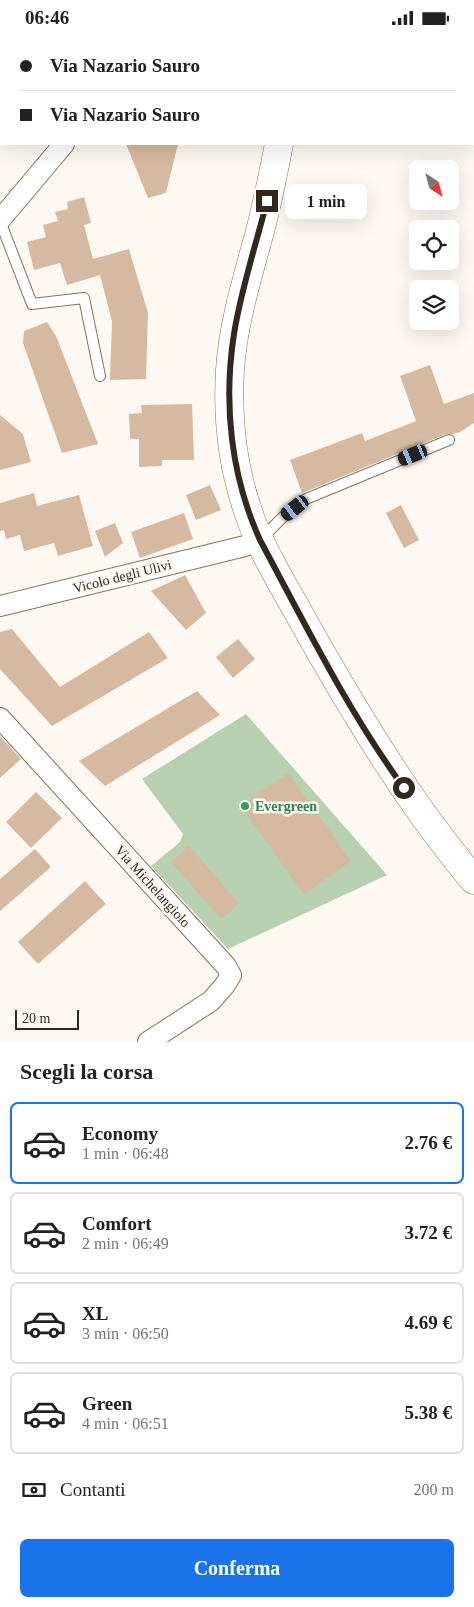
<!DOCTYPE html>
<html lang="it">
<meta charset="utf-8">
<style>
body{margin:0;font-family:Georgia,serif;background:#f6f6f6;color:#202124;height:100vh;display:flex;flex-direction:column;font-size:19px;white-space:nowrap}
*{box-sizing:border-box;margin:0}
p{font-size:16px;color:#757577}
.icon{flex:none;width:28px;height:28px;fill:none;stroke:currentColor;stroke-width:2;stroke-linecap:round;stroke-linejoin:round}
.map{position:relative;height:1007px;overflow:hidden}
.drawer{display:flex;flex-direction:column;background:#fff;flex:1}
.drawer>*{flex:none}
.hud{position:absolute;left:0px;top:0px;width:475px;height:110px;box-shadow:0 5px 20px #0002;display:grid;align-content:center;height:110px;padding:0 20px;background:#fff}
.needle{width:32px;rotate:144deg}
.tools{position:absolute;left:409px;top:125px;display:grid;gap:10px}
.tools a{display:grid;place-items:center;width:50px;height:50px;border-radius:8px;background:#fff;box-shadow:0 5px 20px #0002;font-size:25px}
.scale{position:absolute;left:15px;bottom:12px;width:64px;box-sizing:border-box;padding-left:5px;border:2px solid #32281e;border-top:0;font-size:14px;line-height:18px;white-space:nowrap;color:#32281e;-webkit-text-stroke:4px #fef8f3;paint-order:stroke}
.end{position:absolute;width:22px;height:22px;margin:-11px;border:6px solid #32281e;background:#fff;box-shadow:0 0 0 2px #fff}
.from{border-radius:50%}
.bubble{position:absolute;height:35px;border-radius:8px;background:#fff;box-shadow:0 5px 20px #0002;font-size:16px;font-weight:700;line-height:35px;text-align:center}
.car{position:absolute;width:15px;height:30px;margin:-15px -8px;border-radius:6px;box-shadow:0 0 4px 1px #0007;background:linear-gradient(#222 24%,#8ab4d8 0 40%,#222 0 76%,#8ab4d8 0 86%,#222 0)}
.hud b{display:flex;align-items:center;gap:18px;height:48px;font-size:19px}
.hud b+b{border-top:1px solid #e0e0e0}
.hud i{width:12px;height:12px;background:#202124}
ul{padding:0;list-style:none}
li{display:flex;align-items:center;gap:15px;height:82px;margin:0 10px 8px;padding:0 10px;border:2px solid #e0e0e0;border-radius:8px}
li div{flex:1}
li b{display:block;font-size:19px}
li em{font-style:normal;font-weight:700}
li.active{border-color:#1a73e8}
li>.icon{width:45px;height:45px;stroke-width:1.5}
h2{padding:0 20px;font-size:22px;line-height:60px}
.pay{display:flex;align-items:center;gap:12px;height:55px;padding:0 20px;font-size:19px}
.pay p{margin-inline-start:auto}
.primary-button{display:flex;gap:10px;margin-top:auto;padding:10px 20px}
.primary-button a{flex:1;height:58px;border-radius:8px;background:#1a73e8;color:#fff;font-size:20px;font-weight:700;line-height:58px;text-align:center}
.status{display:flex;justify-content:space-between;align-items:center;height:35px;padding:0 25px;background:#fff;direction:ltr}
.status svg{height:14px;fill:currentColor}
.map>svg:first-child{display:block}
.green{fill:#b7d0b0}
.building{fill:#d5b9a0}
.lines{fill:none;stroke-linecap:round;stroke-linejoin:round}
.service-casing{stroke:#8a715a;stroke-width:12}
.minor-casing{stroke:#8a715a;stroke-width:22}
.secondary-casing{stroke:#8a715a;stroke-width:29}
.service{stroke:#fff;stroke-width:10}
.minor{stroke:#fff;stroke-width:20}
.secondary{stroke:#fff;stroke-width:28}
.route{stroke:#32281e;stroke-width:6}
.leisure-dot{fill:#2e9e5b;stroke:#fef8f3;stroke-width:2}
.labels{text-anchor:middle;stroke-width:5;stroke-linejoin:round;paint-order:stroke}
.street-label{font-size:14px;fill:#32281e;stroke:#fef8f3}
.leisure-label{font-size:14px;font-weight:bold;fill:#27864d;stroke:#fef8f3;text-anchor:start}
</style>
<div class="status"><b>06:46</b><svg viewBox="0 0 49 12"><path d="M0 12V9h3v3zM5 12V6h3v6zM10 12V3h3v9zM15 12V0h3v12zM26 1h20v11H26zM47 4h2v5h-2z"/></svg></div>
<div class="map">
<svg width="474" height="1007" viewBox="0 0 474 1007">
<rect width="100%" height="100%" fill="#fef8f3"/>
<!-- green -->
<polygon class="green" points="246,679 387,840 228,914 151,831 180,807 183,799 142,744"/>
<!-- building -->
<g class="building">
<polygon points="126,109 178,109 166,158 148,163"/>
<polygon points="84,162 91,188 84,190 93,224 129,214 148,278 146,344 110,345 112,286 100,240 67,250 60,228 34,235 27,207 46,202 43,190 58,186 55,177 68,174 67,167"/>
<polygon points="47,287 56,301 98,409 62,418 23,308 24,296"/>
<polygon points="430,330 444,369 474,358 474,388 460,397 453,399 446,399 302,458 290,425 362,398 365,406 416,386 400,341"/>
<polygon points="192,369 194,425 162,425 162,431 139,432 139,404 130,404 129,379 142,378 141,370"/>
<polygon points="0,380 23,399 31,427 0,435"/>
<polygon points="210,450 221,475 196,485 186,460"/>
<polygon points="34,458 37,471 79,460 93,511 58,521 54,508 24,516 20,500 6,504 4,495 0,496 0,468"/>
<polygon points="401,470 419,505 404,513 386,478"/>
<polygon points="184,478 193,504 140,523 131,497"/>
<polygon points="115,488 123,508 105,522 95,496"/>
<polygon points="185,540 206,578 186,595 151,556"/>
<polygon points="12,594 60,652 149,597 168,623 52,691 0,634 0,597"/>
<polygon points="238,604 255,624 233,643 216,622"/>
<polygon points="197,656 220,680 105,751 79,726"/>
<polygon points="0,701 21,724 0,743"/>
<polygon points="288,738 351,826 304,860 241,771"/>
<polygon points="36,757 62,783 31,813 6,787"/>
<polygon points="189,811 239,869 221,884 171,827"/>
<polygon points="35,814 51,832 0,876 0,844"/>
<polygon points="85,846 106,869 38,929 18,907"/>
</g>
<g class="lines">
<defs>
<g id="service">
<polyline points="135,0 136,1"/>
<polyline points="0,186 32,269 84,263 100,341"/>
<polyline points="261,504 283,482 306,464 449,405"/>
</g>
<g id="minor">
<polyline points="65,0 66,1"/>
<polyline points="0,185 64,109"/>
<polyline points="0,571 245,511"/>
<polyline points="0,683 226,931 231,940 225,950 211,966 148,1007"/>
</g>
<g id="secondary">
<polyline points="279,0 279,1"/>
<path d="M 279,109 C 273,140 267,170 259,200 C 247,244 233,289 230,335 C 227,383 233,434 249,479 C 261,515 284,551 302,584 C 340,652 379,718 424,781 C 440,802 456,825 474,845"/>
</g>
</defs>
<!-- service casing -->
<use href="#service" class="service-casing"/>
<!-- minor casing -->
<use href="#minor" class="minor-casing"/>
<!-- secondary casing -->
<use href="#secondary" class="secondary-casing"/>
<!-- service -->
<use href="#service" class="service"/>
<!-- minor -->
<use href="#minor" class="minor"/>
<!-- secondary -->
<use href="#secondary" class="secondary"/>
</g>
<g class="lines">
<!-- route -->
<path class="route" d="M 267,166 C 256,210 241,254 234,299 C 223,369 231,441 260,505 C 305,589 348,676 404,753"/>
</g>
<!-- markers -->
<circle class="leisure-dot" cx="245" cy="771" r="5"/>
<g class="labels">
<!-- street labels -->
<g class="street-label">
<text transform="translate(122 541) rotate(-14)" y="5">Vicolo degli Ulivi</text>
<text transform="translate(153 851) rotate(48)" y="5">Via Michelangiolo</text>
</g>
<!-- leisure labels -->
<g class="leisure-label">
<text x="255" y="776">Evergreen</text>
</g>
</g>
</svg>
<div class="tools">
<a><svg class="needle" viewBox="-14 -14 28 28"><path d="M0-13l5 13h-10z" fill="#e53935"/><path d="M0 13l5-13h-10z" fill="#757577"/></svg></a>
<a><svg class="icon" aria-label="locate" viewBox="0 0 24 24"><circle cx="12" cy="12" r="6"/><path d="M12 2v4M12 18v4M2 12h4M18 12h4"/></svg></a>
<a><svg class="icon" aria-label="layers" viewBox="0 0 24 24"><path d="M12 4l9 5-9 5-9-5zM3 14l9 5 9-5"/></svg></a>
</div>
<div class="scale">20 m</div>
<i class="end from" style="left:404px;top:753px"></i>
<i class="end" style="left:267px;top:166px"></i>
<div class="bubble" style="left:285px;top:149px;width:82px">1 min</div>
<i class="car" style="left:413px;top:420px;rotate:248deg"></i>
<i class="car" style="left:295px;top:473px;rotate:232deg"></i>
<div class="hud">
<b><i class="from"></i>Via Nazario Sauro</b>
<b><i></i>Via Nazario Sauro</b>
</div>
</div>
<section class="drawer">
<h2>Scegli la corsa</h2>
<ul>
<li class="active"><svg class="icon" aria-label="car" viewBox="0 0 24 24"><path d="M5 17H2v-5l4-1 3-4h7l3 4 3 1v5h-3M9 17h6M6 11h13"/><circle cx="7" cy="17" r="2"/><circle cx="17" cy="17" r="2"/></svg><div><b>Economy</b><p>1 min · 06:48</p></div><em>2.76 €</em></li>
<li><svg class="icon" aria-label="car" viewBox="0 0 24 24"><path d="M5 17H2v-5l4-1 3-4h7l3 4 3 1v5h-3M9 17h6M6 11h13"/><circle cx="7" cy="17" r="2"/><circle cx="17" cy="17" r="2"/></svg><div><b>Comfort</b><p>2 min · 06:49</p></div><em>3.72 €</em></li>
<li><svg class="icon" aria-label="car" viewBox="0 0 24 24"><path d="M5 17H2v-5l4-1 3-4h7l3 4 3 1v5h-3M9 17h6M6 11h13"/><circle cx="7" cy="17" r="2"/><circle cx="17" cy="17" r="2"/></svg><div><b>XL</b><p>3 min · 06:50</p></div><em>4.69 €</em></li>
<li><svg class="icon" aria-label="car" viewBox="0 0 24 24"><path d="M5 17H2v-5l4-1 3-4h7l3 4 3 1v5h-3M9 17h6M6 11h13"/><circle cx="7" cy="17" r="2"/><circle cx="17" cy="17" r="2"/></svg><div><b>Green</b><p>4 min · 06:51</p></div><em>5.38 €</em></li>
</ul>
<div class="pay"><svg class="icon" aria-label="cash" viewBox="0 0 24 24"><path d="M3 7h18v10H3z"/><circle cx="12" cy="12" r="2"/></svg>Contanti<p>200 m</p></div>
<div class="primary-button"><a>Conferma</a></div>
</section>
